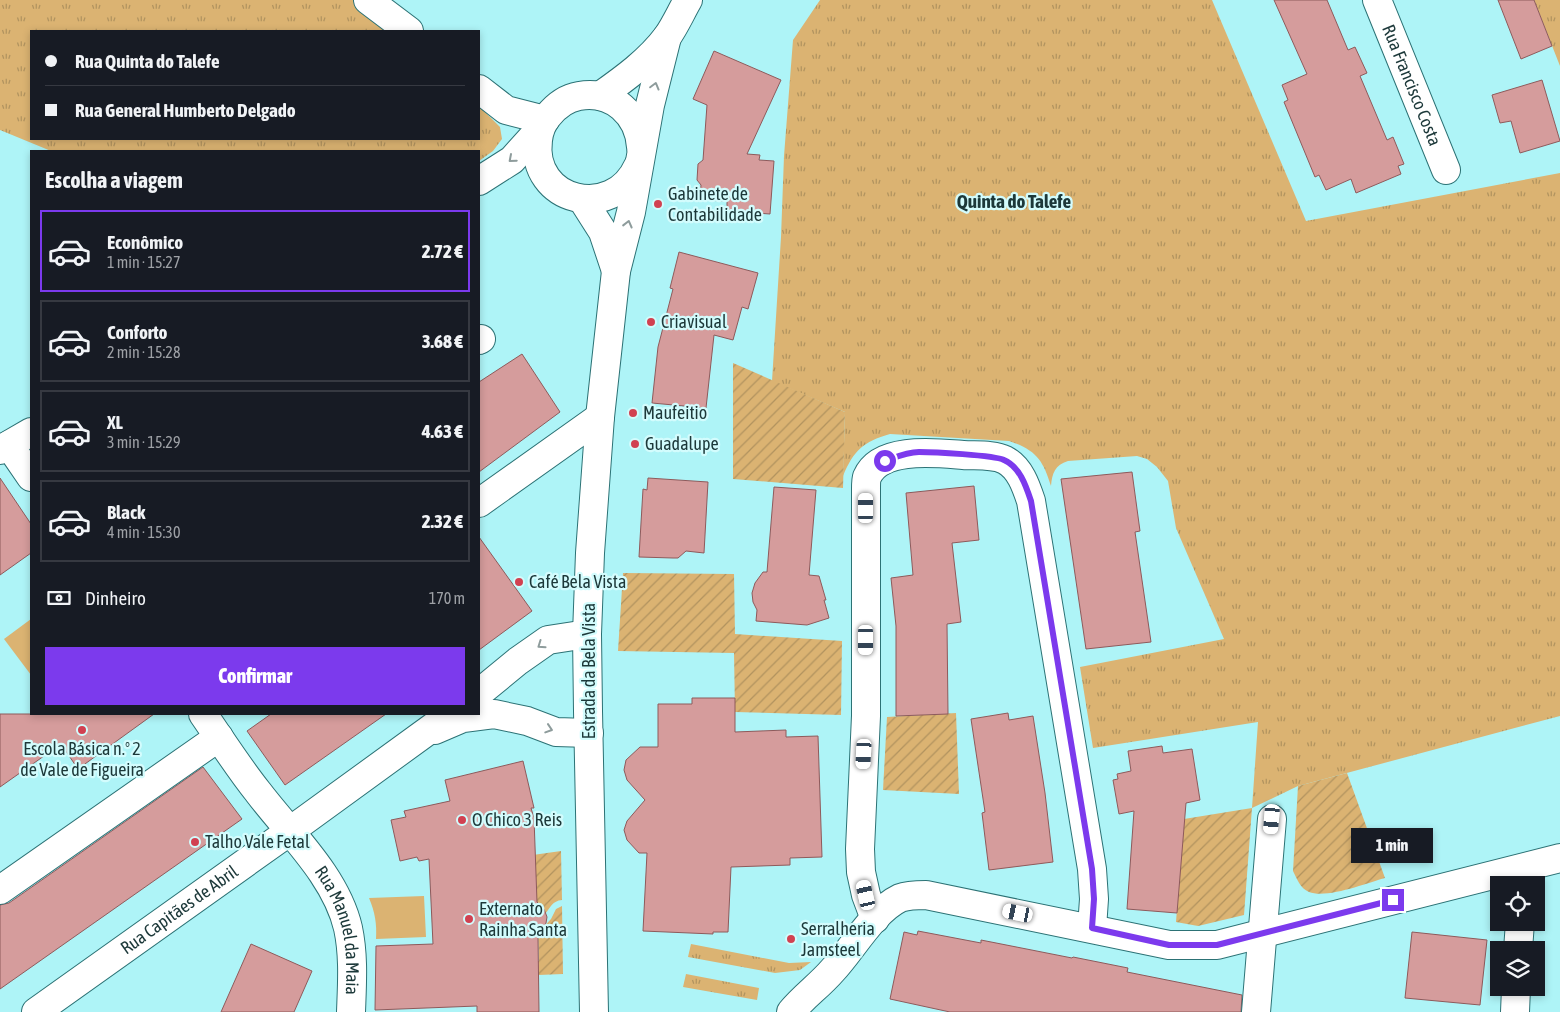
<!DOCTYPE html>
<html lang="pt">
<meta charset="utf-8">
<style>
body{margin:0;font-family:"Asap Condensed",sans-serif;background:#20242c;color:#f1f3f6;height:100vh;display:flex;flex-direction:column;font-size:19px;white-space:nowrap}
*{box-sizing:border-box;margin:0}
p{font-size:16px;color:#9ea1a6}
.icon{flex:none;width:28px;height:28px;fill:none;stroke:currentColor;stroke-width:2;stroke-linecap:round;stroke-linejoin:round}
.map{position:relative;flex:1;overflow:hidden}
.drawer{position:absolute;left:30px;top:150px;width:450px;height:565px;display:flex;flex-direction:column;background:#171b24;border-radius:0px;box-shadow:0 2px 8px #0003}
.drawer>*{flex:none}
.guide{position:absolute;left:30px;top:30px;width:450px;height:110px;border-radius:0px;box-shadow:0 2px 8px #0003;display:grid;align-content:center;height:110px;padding:0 15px;background:#171b24}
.buttons{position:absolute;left:1490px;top:876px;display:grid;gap:10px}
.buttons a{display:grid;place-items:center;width:55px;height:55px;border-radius:0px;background:#171b24;box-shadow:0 2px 8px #0003;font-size:25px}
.end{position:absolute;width:22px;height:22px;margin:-11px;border:6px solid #7c3aed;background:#fff;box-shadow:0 0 0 2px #fff}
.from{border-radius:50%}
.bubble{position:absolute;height:35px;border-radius:0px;background:#171b24;box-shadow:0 2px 8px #0003;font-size:16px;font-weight:800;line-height:35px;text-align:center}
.car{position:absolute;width:15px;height:30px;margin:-15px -8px;border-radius:6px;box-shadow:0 0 4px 1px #0007;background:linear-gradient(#fff 24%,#345 0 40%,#fff 0 76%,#345 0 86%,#fff 0)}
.guide b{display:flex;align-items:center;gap:18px;height:48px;font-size:19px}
.guide b+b{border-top:1px solid #363941}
.guide i{width:12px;height:12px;background:#f1f3f6}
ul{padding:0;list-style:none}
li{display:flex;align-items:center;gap:15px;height:82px;margin:0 10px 8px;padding:0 5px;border:2px solid #363941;border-radius:0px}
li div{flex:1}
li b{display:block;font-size:19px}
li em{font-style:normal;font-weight:800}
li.selected{border-color:#7c3aed}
li>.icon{width:45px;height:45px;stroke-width:1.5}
h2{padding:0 15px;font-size:22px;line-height:60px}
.pay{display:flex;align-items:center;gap:12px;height:55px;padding:0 15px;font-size:19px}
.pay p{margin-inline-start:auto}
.primary-button{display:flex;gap:10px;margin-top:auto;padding:10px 15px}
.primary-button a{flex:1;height:58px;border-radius:0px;background:#7c3aed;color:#fff;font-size:20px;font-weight:800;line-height:58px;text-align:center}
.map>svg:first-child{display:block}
.grass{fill:url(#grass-tufts)}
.park{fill:#dbb372}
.garden{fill:url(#garden-furrows)}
.building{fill:#d59c9c;stroke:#8e5a5b}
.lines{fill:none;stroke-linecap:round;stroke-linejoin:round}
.street-casing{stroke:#2c7275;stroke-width:30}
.secondary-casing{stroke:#2c7275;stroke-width:30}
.street{stroke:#fff;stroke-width:28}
.secondary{stroke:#fff;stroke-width:28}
.oneway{stroke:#8e9c9c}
.route{stroke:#7c3aed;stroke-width:6}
.poi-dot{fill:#d14151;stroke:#d3fcfd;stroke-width:2}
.labels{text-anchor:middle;stroke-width:4.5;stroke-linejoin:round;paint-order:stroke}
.street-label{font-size:18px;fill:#1c3839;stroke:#d3fcfd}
.poi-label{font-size:18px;fill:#1c3839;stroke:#d3fcfd;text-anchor:start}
.neighbourhood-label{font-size:19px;font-weight:bold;fill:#1c3839;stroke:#d3fcfd}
</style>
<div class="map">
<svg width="1560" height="1012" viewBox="0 0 1560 1012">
<defs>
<pattern id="grass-tufts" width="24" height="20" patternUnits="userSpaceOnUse" patternTransform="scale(1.25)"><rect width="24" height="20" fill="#dbb372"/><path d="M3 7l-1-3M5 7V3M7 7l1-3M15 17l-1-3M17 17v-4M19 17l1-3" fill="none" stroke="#b1935f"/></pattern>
<pattern id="garden-furrows" width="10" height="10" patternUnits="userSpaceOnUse" patternTransform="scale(1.25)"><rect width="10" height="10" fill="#dbb372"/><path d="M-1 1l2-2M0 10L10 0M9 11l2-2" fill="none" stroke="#b1935f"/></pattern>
</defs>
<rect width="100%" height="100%" fill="#aef4f7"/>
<!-- grass -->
<g class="grass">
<polygon points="0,0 375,0 405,31 31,31 31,139 479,139 479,106 500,127 502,139 493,151 479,161 479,151 51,151 0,130"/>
<path d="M 820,0 L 1212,0 L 1306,221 L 1560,173 L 1560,716 L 1298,786 L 1252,808 L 1258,722 L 1093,748 L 1080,667 L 1224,639 L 1176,528 L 1168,481 L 1157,467 L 1147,459 L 1137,456 L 1068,461 C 1055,465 1052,473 1051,486 C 1043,460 1036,450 1009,441 L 890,434 C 863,442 854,450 843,476 L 845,412 L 772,381 L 781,237 L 784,156 L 793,40 Z"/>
<polygon points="1534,0 1560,0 1560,66"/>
<polygon points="691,944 789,963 811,962 800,970 775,973 688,957"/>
<polygon points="686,974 759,988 757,1000 683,987"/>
</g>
<!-- park -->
<g class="park">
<polygon points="31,619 31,675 4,639"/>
<path d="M 424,896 L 426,937 L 376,939 C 377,924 375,912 369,898 Z"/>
</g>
<!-- garden -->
<g class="garden">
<polygon points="733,363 845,412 843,488 733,479"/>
<polygon points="623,573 734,574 735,634 842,641 841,715 735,712 734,653 618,651"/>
<polygon points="956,713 959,794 883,790 887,717"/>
<path d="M 1347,773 L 1385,878 C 1367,883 1327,899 1309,892 C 1300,888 1297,879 1293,871 L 1298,786 Z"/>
<polygon points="1252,808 1244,915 1198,926 1176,922 1184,819"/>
<path d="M 561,851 L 562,900 C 552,901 551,907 545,914 L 498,860 Z"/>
<polygon points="562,906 563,974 492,977 492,963 539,961 538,933 551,919 556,909"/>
</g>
<!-- building -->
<g class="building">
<polygon points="1274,0 1327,0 1348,50 1355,47 1367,73 1360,76 1387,140 1393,137 1404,164 1398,166 1401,174 1356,193 1351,179 1326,190 1319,175 1315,177 1284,102 1288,100 1282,85 1307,74"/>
<polygon points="1498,0 1534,0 1552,46 1521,59"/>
<polygon points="714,51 781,80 747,154 760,155 759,160 774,161 770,214 727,211 727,201 700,200 701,185 697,180 698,164 703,160 707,105 693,99"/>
<polygon points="1542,80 1560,141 1520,153 1511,121 1500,123 1492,95"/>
<polygon points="679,252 758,273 748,309 742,307 733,340 714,335 706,408 652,403 658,347 673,289 670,288"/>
<polygon points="522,354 560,412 479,472 479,382"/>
<polygon points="1132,472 1140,531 1135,532 1151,642 1086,649 1061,479"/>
<polygon points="0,478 31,524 31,553 0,575"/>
<polygon points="648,478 708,482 704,553 686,551 678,558 673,558 639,557 643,489 647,490"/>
<polygon points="974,486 979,540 952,543 961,622 947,624 948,714 896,716 896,626 891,578 913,575 906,493"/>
<polygon points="774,487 816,490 809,575 819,576 826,600 824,600 829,618 807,625 756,621 757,610 753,602 752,593 755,583 763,572 767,572"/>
<polygon points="479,537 532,611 479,650"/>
<polygon points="692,698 735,698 735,732 786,730 786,737 818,736 822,857 790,858 790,865 731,867 728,932 713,932 713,934 643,931 647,853 639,853 627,840 624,830 627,821 645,800 627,780 624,770 626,760 640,747 658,747 658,704 692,704"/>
<polygon points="1008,713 1009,720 1033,716 1045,793 1053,862 989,870 982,813 985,812 971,719"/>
<polygon points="0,714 154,714 78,769 61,744 0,787"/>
<polygon points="271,714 386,714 285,785 247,731"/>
<polygon points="1162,746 1163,753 1192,749 1200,800 1186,803 1177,913 1127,909 1134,811 1119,814 1113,780 1118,779 1117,774 1131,771 1128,751"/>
<polygon points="523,761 534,808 531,808 534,818 537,902 544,909 547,917 546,923 538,938 539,1012 477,1012 477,1006 375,1010 376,946 433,944 429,859 419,861 417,857 400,861 391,820 406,817 404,811 450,801 445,780"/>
<polygon points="203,767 242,819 0,989 0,905 9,903"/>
<polygon points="918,931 981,943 981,940 1072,958 1073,957 1128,968 1127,972 1242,995 1241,1012 950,1012 890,999 904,932 917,935"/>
<polygon points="1412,932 1487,940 1480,1005 1405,998"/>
<polygon points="251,944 312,971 294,1012 221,1012"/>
</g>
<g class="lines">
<defs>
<g id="street">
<polyline points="368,0 409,31"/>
<path id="s1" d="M 1377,0 L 1446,170"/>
<polyline points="479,89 506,110 545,120"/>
<polyline points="479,181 512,160 539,130"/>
<polyline points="479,340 481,339"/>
<polyline points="9,445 31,477"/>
<polyline points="0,450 31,432"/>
<polyline points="479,503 600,417"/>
<polyline points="479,693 518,661 548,640 587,634"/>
<path id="s2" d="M 203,714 C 221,740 238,767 258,792 C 289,833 336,876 348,928 C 354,956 352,984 351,1012"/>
<polyline points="435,730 463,718 494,714 527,721 556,732 589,733"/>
<polyline points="0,890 219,737"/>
<path d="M 875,919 L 866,895 L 861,872 L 860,849 L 866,716 L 866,489 C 866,485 866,480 867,477 C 880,446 937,453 963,455 C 975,456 993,454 1005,460 C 1020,468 1026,486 1031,501 L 1092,869 L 1094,899 L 1092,928"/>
<polyline points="1518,950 1520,922"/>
<path id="s3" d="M 36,1012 L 290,831 L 451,714"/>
<path d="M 791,1012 C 803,997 819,986 832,971 C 852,950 873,911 900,898 C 908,895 918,895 926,895 L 1169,945 L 1217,945 L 1560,858"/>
<polyline points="1256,1012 1272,819"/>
<polyline points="1515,1012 1516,988"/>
</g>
<g id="secondary">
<path d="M 600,96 C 624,79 649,61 667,37 C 675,26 681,12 688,0"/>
<path d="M 638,166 C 613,222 530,202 538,140 C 539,131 542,123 548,116 C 556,106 567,98 579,96 C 613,90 639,115 641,147"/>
<polyline points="582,199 603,232 616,271"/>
<polyline points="594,1012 588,711 587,634 590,553 600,417 616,271 631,212 650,105 667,37"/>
</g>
</defs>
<!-- street casing -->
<use href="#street" class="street-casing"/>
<!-- secondary casing -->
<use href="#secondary" class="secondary-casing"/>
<!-- street -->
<use href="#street" class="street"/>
<!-- secondary -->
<use href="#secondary" class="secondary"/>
</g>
<!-- one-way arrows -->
<defs><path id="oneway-chevron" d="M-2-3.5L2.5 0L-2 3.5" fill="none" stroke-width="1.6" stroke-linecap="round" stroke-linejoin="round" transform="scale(1.25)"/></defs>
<g class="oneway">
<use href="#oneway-chevron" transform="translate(655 86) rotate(-75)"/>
<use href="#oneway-chevron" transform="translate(512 159) rotate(139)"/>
<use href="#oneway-chevron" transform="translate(628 224) rotate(-76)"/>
<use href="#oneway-chevron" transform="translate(541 645) rotate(145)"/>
<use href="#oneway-chevron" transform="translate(549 729) rotate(18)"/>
</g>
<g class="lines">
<!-- route -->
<path class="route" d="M 885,461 C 896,457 907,452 919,452 C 932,452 994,455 1004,460 C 1020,467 1026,486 1031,501 L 1092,869 L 1094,899 L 1092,928 L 1169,945 L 1217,945 L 1393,900"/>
</g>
<!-- markers -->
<g class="poi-dot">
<circle cx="658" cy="204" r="5"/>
<circle cx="651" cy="322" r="5"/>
<circle cx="633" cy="413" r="5"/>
<circle cx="635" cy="444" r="5"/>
<circle cx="519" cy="582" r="5"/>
<circle cx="82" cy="730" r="5"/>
<circle cx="462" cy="820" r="5"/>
<circle cx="195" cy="842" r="5"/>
<circle cx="469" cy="919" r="5"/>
<circle cx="791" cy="939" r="5"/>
</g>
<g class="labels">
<!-- street labels -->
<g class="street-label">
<text dy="6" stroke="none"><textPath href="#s1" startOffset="92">Rua Francisco Costa</textPath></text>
<text transform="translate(589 671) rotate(-90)" y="6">Estrada da Bela Vista</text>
<text dy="6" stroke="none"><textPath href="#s3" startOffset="176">Rua Capitães de Abril</textPath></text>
<text dy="6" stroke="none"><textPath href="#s2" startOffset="260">Rua Manuel da Maia</textPath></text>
</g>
<!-- poi labels -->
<g class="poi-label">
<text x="668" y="200">Gabinete de<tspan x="668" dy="21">Contabilidade</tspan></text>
<text x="661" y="328">Criavisual</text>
<text x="643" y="419">Maufeitio</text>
<text x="645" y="450">Guadalupe</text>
<text x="529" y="588">Café Bela Vista</text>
<text x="82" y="755" text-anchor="middle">Escola Básica n.º 2<tspan x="82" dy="21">de Vale de Figueira</tspan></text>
<text x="472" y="826">O Chico 3 Reis</text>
<text x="205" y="848">Talho Vale Fetal</text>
<text x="479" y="915">Externato<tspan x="479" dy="21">Rainha Santa</tspan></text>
<text x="801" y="935">Serralheria<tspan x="801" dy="21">Jamsteel</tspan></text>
</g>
<!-- neighbourhood labels -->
<g class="neighbourhood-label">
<text x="1014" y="208">Quinta do Talefe</text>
</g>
</g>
</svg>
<div class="buttons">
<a><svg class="icon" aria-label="locate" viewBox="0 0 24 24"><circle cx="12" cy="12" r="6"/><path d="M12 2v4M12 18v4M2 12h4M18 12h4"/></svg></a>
<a><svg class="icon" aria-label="layers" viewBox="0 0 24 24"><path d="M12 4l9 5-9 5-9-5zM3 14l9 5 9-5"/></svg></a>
</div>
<i class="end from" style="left:885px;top:461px"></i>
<i class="end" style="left:1393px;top:900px"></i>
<div class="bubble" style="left:1351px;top:828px;width:82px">1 min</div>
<i class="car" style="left:866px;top:508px;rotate:0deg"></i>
<i class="car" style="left:866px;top:640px;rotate:180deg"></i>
<i class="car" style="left:864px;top:754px;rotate:183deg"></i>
<i class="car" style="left:1272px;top:819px;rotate:185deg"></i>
<i class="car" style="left:866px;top:895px;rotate:347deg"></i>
<i class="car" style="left:1018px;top:913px;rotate:282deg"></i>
<div class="guide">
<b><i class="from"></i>Rua Quinta do Talefe</b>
<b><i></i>Rua General Humberto Delgado</b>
</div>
<section class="drawer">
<h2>Escolha a viagem</h2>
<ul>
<li class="selected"><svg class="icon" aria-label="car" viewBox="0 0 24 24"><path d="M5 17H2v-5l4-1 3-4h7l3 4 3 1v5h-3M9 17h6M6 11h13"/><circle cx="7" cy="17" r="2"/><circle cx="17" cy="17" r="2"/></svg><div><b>Econômico</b><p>1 min · 15:27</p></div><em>2.72 €</em></li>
<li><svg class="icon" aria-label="car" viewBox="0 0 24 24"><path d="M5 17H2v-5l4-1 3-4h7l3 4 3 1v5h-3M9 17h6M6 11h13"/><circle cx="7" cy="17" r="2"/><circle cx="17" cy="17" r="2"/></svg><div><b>Conforto</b><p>2 min · 15:28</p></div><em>3.68 €</em></li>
<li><svg class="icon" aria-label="car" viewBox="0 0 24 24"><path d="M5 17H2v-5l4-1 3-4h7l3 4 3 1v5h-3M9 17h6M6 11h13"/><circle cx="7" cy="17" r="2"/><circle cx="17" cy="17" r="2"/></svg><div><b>XL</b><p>3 min · 15:29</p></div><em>4.63 €</em></li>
<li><svg class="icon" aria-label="car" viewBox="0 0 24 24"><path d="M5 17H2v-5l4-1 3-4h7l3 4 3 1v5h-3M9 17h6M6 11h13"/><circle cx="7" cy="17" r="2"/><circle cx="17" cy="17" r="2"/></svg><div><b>Black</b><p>4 min · 15:30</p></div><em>2.32 €</em></li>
</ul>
<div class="pay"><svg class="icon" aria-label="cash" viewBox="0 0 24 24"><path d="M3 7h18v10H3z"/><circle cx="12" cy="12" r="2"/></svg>Dinheiro<p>170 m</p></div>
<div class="primary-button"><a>Confirmar</a></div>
</section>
</div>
